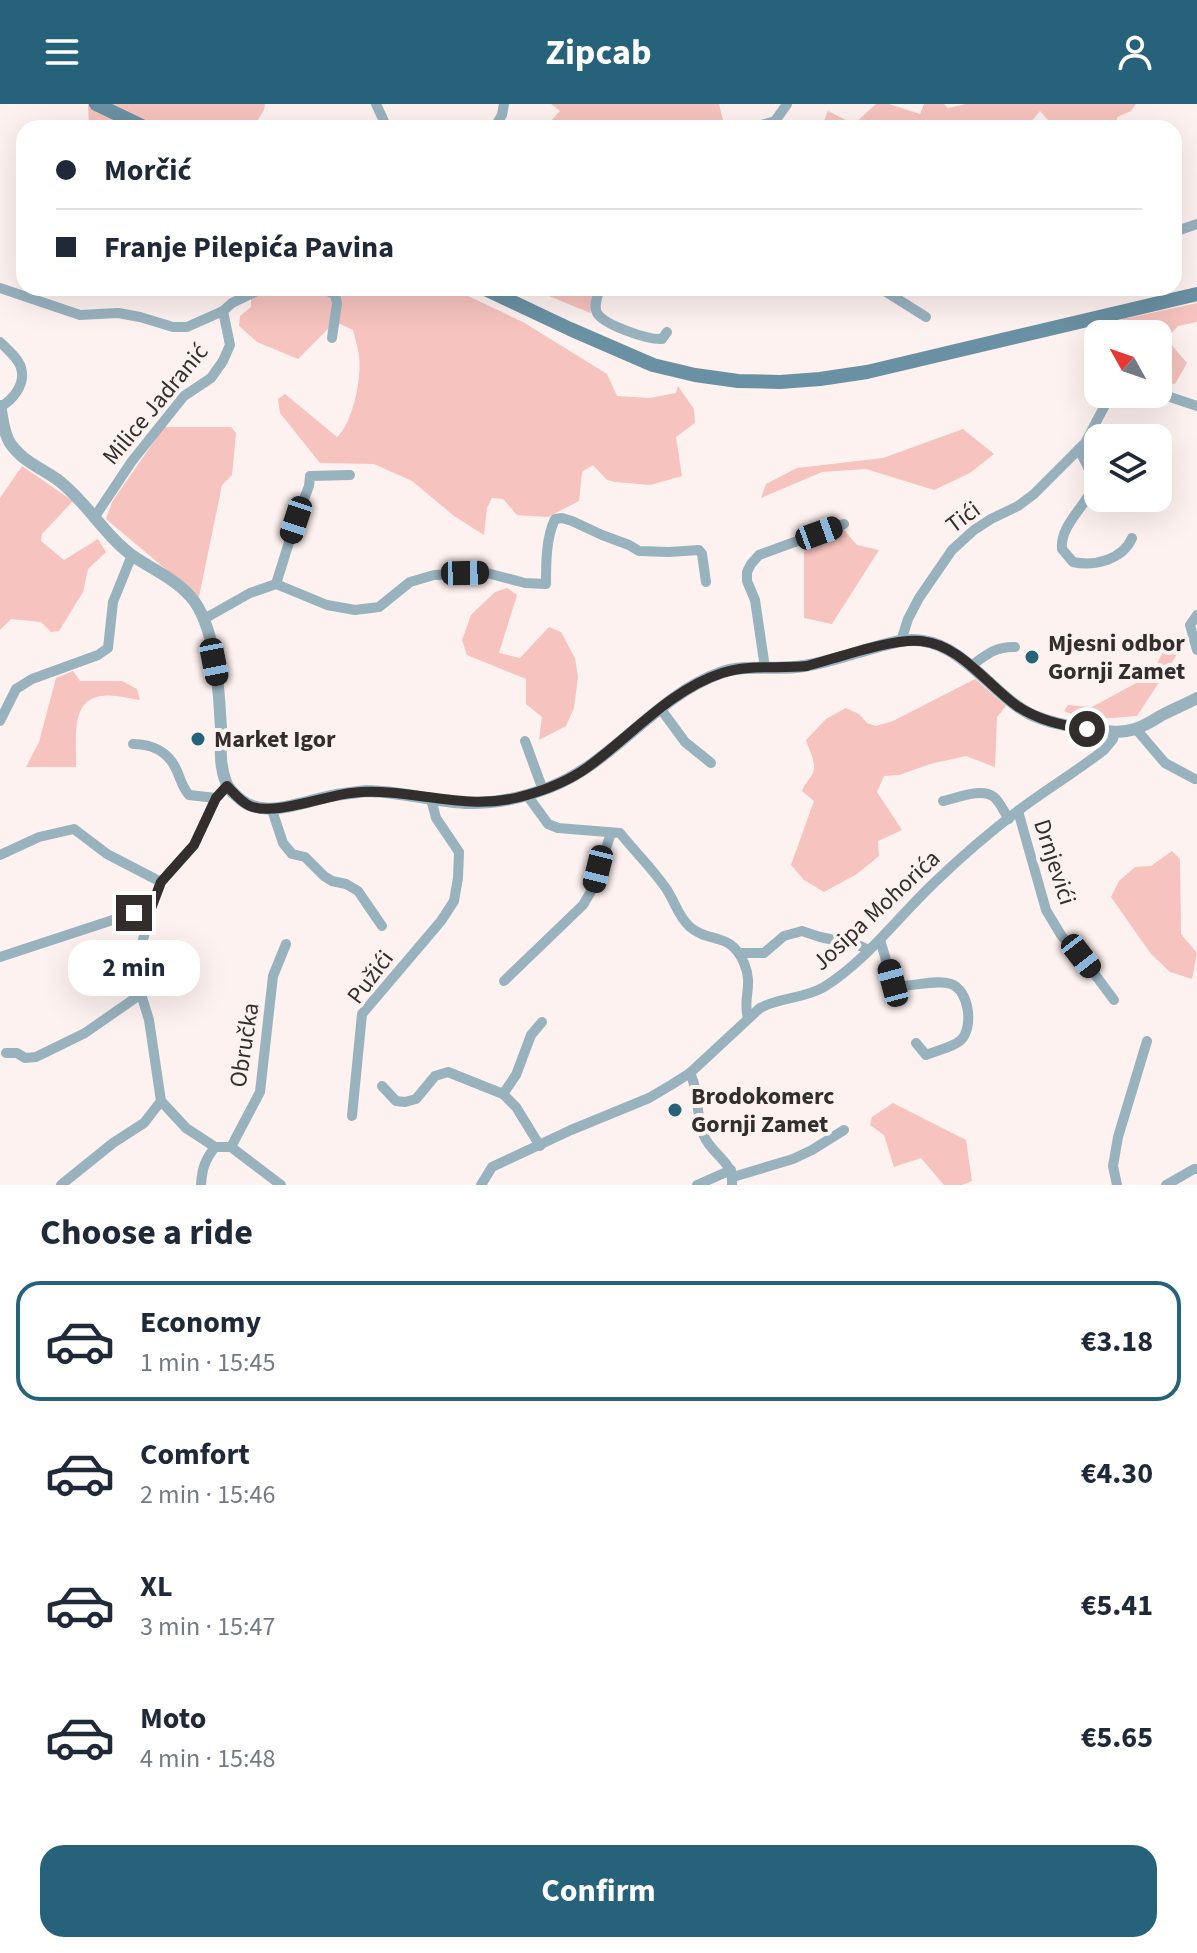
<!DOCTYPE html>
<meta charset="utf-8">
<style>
body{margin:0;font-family:"Source Sans 3",sans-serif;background:#f2f2f3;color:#1f2937;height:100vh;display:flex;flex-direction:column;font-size:30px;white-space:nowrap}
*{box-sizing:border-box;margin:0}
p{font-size:26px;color:#747a83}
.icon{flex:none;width:44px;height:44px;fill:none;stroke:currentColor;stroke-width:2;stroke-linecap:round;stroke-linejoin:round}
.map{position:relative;height:1081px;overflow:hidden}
.details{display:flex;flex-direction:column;background:#fff;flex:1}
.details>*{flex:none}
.guide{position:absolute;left:16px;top:16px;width:1166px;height:176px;border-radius:24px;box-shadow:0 8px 32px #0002;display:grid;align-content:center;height:176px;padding:0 40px;background:#fff}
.needle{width:52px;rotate:310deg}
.fabs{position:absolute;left:1084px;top:216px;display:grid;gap:16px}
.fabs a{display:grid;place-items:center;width:88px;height:88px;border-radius:16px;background:#fff;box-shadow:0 8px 32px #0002;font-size:40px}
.end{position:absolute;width:36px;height:36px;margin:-18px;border:10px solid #332e2e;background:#fff;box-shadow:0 0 0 4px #fff}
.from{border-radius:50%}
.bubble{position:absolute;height:56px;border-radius:24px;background:#fff;box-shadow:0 8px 32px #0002;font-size:26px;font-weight:700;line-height:56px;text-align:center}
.car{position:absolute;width:24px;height:48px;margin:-24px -12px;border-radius:10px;box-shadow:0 0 6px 2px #0007;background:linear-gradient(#222 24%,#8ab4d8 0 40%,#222 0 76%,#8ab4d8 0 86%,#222 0)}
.guide b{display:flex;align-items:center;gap:28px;height:76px;font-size:30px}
.guide b+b{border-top:2px solid #e0e1e3}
.guide i{width:20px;height:20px;background:#1f2937}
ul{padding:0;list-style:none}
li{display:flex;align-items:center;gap:24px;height:120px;margin:0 16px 12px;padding:0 24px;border:4px solid transparent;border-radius:24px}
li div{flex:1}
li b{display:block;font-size:30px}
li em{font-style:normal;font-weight:700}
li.active{border-color:#26637a}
li>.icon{width:72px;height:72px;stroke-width:1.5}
h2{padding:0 40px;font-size:36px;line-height:96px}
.primary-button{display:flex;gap:16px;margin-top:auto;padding:16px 40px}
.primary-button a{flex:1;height:92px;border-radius:24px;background:#26637a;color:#fff;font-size:32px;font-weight:700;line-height:92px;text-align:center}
header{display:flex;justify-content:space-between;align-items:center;height:104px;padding:0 40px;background:#26637a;color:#fff;font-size:36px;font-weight:700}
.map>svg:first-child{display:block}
.green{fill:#f6c3be}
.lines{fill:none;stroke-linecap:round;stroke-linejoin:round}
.minor{stroke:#98b2be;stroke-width:10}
.tertiary{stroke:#98b2be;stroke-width:12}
.secondary{stroke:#6a91a3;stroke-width:14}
.route{stroke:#332e2e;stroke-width:10}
.poi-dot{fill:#26637a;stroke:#fef2f0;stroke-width:3}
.labels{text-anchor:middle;stroke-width:8;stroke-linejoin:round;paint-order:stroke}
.street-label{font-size:24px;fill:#332e2e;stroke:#fef2f0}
.poi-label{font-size:24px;font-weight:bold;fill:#332e2e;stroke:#fef2f0;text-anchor:start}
</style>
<header><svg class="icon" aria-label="menu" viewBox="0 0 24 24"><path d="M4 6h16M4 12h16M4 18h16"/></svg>Zipcab<svg class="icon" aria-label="person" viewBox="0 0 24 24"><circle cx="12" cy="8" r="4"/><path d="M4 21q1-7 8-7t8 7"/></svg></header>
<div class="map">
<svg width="1197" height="1081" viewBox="0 0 1197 1081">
<rect width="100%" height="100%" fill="#fef2f0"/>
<!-- green -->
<g class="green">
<polygon points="88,0 265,0 264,6 253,24 89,24"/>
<polygon points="551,0 719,0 725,24 544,24 560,7"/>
<polygon points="876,0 889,0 920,10 924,0 944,0 948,4 966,0 1136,0 1131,7 1117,13 1117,24 1055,24 1040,7 1026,24 821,24 828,7 854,20"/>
<path d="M 251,184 L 451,184 L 523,218 L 607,270 L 617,292 L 650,294 L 676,289 L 678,282 L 694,305 L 695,319 L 676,333 L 682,372 L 650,381 L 615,378 L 607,376 L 593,361 L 582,368 L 579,397 L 548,413 L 517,411 L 503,395 L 492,394 L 487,404 L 484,431 L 454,412 L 412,377 L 374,360 L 320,359 L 280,309 L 278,295 L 285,290 L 337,333 C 353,319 362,273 359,252 C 358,243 355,234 353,226 L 340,220 L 329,224 L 298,255 L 257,238 L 239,222 L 240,212 L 251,203 Z"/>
<polygon points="530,184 598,184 590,209"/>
<polygon points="1197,199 1197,218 1178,222 1169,232 1170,239 1187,259 1175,280 1158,279 1158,230 1113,230 1110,224 1123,215"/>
<polygon points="164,323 231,323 236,329 232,371 222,381 199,493 106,415 112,398"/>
<polygon points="963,325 994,350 970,369 934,386 866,365 822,368 761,394 766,380 797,364 883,354"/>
<polygon points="22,362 73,397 42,430 41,437 64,456 98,435 106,448 88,465 83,488 59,527 51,528 41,518 11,515 0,526 0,394"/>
<polygon points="843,425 857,441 879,446 832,520 804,514 804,443"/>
<polygon points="507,484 517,491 499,549 520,554 549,523 561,528 575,554 578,573 574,604 566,622 539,636 542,613 526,600 526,575 467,551 462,536 471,511 495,488"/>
<polygon points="1176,540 1178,549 1137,612 1085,616 1064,607 1068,601 1092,603 1151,571 1165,544"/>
<path d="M 73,567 L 80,577 L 122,577 L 137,585 L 140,596 C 128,594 113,590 101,592 C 69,596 77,639 76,663 L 26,663 L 39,638 L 56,574 Z"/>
<path d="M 975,575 L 1006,602 L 997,613 L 995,663 L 966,652 L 930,660 L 899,671 L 884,672 L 877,688 L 902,726 L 878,737 L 879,752 L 857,770 L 824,788 L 804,776 L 791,761 L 814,697 L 802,687 C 805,679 809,676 813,669 C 817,659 809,646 806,636 L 826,615 L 846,604 L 859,610 L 867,619 L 876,622 L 893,617 Z"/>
<polygon points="1172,747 1180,755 1181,830 1197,849 1192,875 1170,868 1151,850 1111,793 1119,777 1135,763 1151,762"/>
<polygon points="893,999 966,1036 972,1077 962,1081 944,1081 921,1054 894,1063 884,1031 870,1021 872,1013"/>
</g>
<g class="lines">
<!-- minor -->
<g class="minor">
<polyline points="376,0 387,24"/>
<polyline points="494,24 502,11 504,0"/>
<polyline points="752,24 775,17 787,0"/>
<polyline points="1174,128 1197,120"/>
<polyline points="0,184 80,211 118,209 140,213 173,223 187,223 223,207"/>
<polyline points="299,184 326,186 335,191 337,199 332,234"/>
<path d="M 600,184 C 598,192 593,201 597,209 C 604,221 648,236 662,235 L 667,228"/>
<polyline points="880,184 926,213"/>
<path d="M 0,238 C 7,245 19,255 21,264 C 26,280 13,296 0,303"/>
<polyline points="1158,289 1197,302"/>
<path d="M 1079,345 C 1083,354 1090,365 1092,375 C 1097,395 1059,417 1062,445 L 1073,458 C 1095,463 1123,455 1132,434"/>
<polyline points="94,414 132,357 184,292 211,274 223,257 230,241 223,207 232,199 263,184"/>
<polyline points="276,480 296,416 309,382 310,372 350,371"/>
<polyline points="1197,511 1190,521 1197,546"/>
<path d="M 204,515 L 250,489 L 276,480 L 327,501 L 355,506 L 379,503 L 410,478 L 434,471 L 487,469 L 525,479 L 546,480 C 546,459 546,434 555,415 L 562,414 L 572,417 L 602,431 L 629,441 L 639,447 L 669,448 L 699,446 L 702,450 L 706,478"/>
<polyline points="901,537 908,515 919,494 952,446 974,426 991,415 1018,402 1034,390 1085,339 1111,290"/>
<path d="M 971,562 C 986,551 996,542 1015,543"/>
<polyline points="765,564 755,496 747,477 747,468 751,460 759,451 844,420"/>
<polyline points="660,604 685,638 711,659"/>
<polyline points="0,617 16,585 32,575 98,551 108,544 113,498 132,451"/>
<polyline points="1136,625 1165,659 1195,675"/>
<polyline points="525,637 543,686"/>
<path d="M 133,640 C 152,640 169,648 177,667 C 181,676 182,683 189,691 L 216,694"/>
<polyline points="227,682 216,694 194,741 161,778 150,807 142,840 138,870 141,890 149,916 161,997 186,1024 215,1043 231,1043 281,1081"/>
<path d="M 527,691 L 548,720 L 558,724 L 620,729 C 635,748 654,766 667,786 C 676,800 678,812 690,823 C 710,840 730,827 744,859 C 754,882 742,894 748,914"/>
<path d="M 943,697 C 957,694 982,683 994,693 C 1000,698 1004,708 1009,715"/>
<polyline points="272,706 283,739 292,750 305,753 324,772 332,777 346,780 358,787 382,822"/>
<polyline points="1018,707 1046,806 1061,831 1073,846 1081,852 1114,896"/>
<polyline points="0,751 39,733 74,725 107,750 161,778"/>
<path d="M 880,836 L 893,879 L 900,882 C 916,882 937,875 951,880 C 969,886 974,923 961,936 C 952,944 937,946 926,951 L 916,939"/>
<polyline points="739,849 764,849 784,832 802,827 820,833 858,841 869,846"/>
<polyline points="0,853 134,809 150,807"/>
<polyline points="504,877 583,801 593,784 611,729"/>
<polyline points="6,949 17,949 25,954 36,953 85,929 141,890"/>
<path d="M 690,969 C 700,989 695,1012 704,1032 C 712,1051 734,1057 732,1081"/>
<polyline points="382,982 396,997 405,998 416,995 435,972 448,968 503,990 516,1003 540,1042"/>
<polyline points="503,990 516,971 531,931 542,918"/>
<polyline points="352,1012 362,910 441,817 454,797 458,774 459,748 436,714 431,695"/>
<polyline points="231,1043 260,988 273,872 286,840"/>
<polyline points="733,1073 793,1055 812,1046 844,1026"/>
<polyline points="61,1081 113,1039 144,1019 161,997"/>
<path d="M 201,1081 C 202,1064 205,1056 215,1043"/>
<path d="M 481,1081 L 492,1063 L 571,1026 L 649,994 L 671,981 L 690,969 L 760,904 C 780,893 804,895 824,883 C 867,856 898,813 935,778 C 961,753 990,728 1019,706 C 1047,685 1077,667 1104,646 L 1113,635 L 1115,628"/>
<polyline points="697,1081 731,1066"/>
<polyline points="1117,1081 1113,1062 1118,1033 1147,937"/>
<polyline points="1166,1081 1194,1065 1197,1065"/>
</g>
<!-- tertiary -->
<path class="tertiary" d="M 0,302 C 3,314 3,328 10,339 C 22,357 41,364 58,376 C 87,398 104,431 133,452 C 152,465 175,475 190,492 C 216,520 219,588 221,625 C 221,642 219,661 226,678 C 228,685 234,690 240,695 C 266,718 312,693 343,690 C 351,689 358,688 366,687 C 399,687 432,697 465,699 C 494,700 522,694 548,684 C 614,659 654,593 720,569 C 747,559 776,567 804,562 C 837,557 868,543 901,537 C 958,528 986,587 1030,610 C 1049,619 1069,622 1089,625 C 1105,627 1120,630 1135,625 C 1145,622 1154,616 1162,611 C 1174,605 1186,600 1197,594"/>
<!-- secondary -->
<g class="secondary">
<polyline points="96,0 146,24"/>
<polyline points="483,184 570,225 653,261 695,271 738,277 780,278 820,275 867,268 1197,190"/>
</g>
</g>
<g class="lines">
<!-- route -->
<path class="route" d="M 134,809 L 150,807 L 161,778 L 194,741 L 216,694 L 227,682 C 234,689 241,698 250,702 C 274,712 324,692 351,689 C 411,682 465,710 527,691 C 548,685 570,676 588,663 C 631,632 670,586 722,569 C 749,560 779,565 807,562 C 837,554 892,534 921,537 C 961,541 986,580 1017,602 C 1038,616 1062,622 1087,625"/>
</g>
<!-- markers -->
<g class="poi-dot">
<circle cx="1032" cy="553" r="8"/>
<circle cx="198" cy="635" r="8"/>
<circle cx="675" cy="1006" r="8"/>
</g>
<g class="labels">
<!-- street labels -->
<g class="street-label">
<text transform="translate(155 300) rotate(-50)" y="8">Milice Jadranić</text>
<text transform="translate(963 413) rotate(-37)" y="8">Tići</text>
<text transform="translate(1055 758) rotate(72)" y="8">Drnjevići</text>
<text transform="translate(876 806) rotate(-43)" y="8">Josipa Mohorića</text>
<text transform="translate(370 873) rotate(-53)" y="8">Pužići</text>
<text transform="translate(244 941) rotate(-81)" y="8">Obručka</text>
</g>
<!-- poi labels -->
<g class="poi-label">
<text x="1048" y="547">Mjesni odbor<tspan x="1048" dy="28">Gornji Zamet</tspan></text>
<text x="214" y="643">Market Igor</text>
<text x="691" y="1000">Brodokomerc<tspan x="691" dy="28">Gornji Zamet</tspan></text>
</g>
</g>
</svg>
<div class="fabs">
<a><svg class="needle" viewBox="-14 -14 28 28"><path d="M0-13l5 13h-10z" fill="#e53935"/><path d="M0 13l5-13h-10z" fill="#747a83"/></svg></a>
<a><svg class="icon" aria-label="layers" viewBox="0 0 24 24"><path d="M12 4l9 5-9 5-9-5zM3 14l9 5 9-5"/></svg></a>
</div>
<i class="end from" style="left:1087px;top:625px"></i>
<i class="end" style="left:134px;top:809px"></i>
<div class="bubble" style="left:68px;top:836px;width:132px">2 min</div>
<i class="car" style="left:296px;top:416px;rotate:198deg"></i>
<i class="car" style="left:819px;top:429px;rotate:70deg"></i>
<i class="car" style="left:465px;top:469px;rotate:89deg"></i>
<i class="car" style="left:214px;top:558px;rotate:169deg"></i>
<i class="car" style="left:598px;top:765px;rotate:194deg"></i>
<i class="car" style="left:1081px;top:852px;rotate:142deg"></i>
<i class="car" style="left:893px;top:879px;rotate:345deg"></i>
<div class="guide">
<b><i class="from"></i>Morčić</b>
<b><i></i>Franje Pilepića Pavina</b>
</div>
</div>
<section class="details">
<h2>Choose a ride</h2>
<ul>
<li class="active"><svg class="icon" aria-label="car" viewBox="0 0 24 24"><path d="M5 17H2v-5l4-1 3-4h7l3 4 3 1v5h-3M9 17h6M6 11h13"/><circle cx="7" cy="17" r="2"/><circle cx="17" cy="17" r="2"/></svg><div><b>Economy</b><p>1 min · 15:45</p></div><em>€3.18</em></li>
<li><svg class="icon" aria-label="car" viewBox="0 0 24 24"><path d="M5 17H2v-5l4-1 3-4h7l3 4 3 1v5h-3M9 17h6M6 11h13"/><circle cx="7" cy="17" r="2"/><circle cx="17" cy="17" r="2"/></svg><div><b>Comfort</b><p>2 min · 15:46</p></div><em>€4.30</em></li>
<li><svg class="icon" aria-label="car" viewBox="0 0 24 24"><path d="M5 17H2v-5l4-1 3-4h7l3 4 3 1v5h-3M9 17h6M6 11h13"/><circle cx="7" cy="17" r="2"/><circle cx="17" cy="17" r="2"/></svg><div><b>XL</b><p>3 min · 15:47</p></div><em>€5.41</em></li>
<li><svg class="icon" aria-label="car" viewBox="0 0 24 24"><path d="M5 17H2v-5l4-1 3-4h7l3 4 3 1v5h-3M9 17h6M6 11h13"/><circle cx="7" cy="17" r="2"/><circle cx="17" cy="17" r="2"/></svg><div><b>Moto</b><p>4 min · 15:48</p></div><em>€5.65</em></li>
</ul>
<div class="primary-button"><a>Confirm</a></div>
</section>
